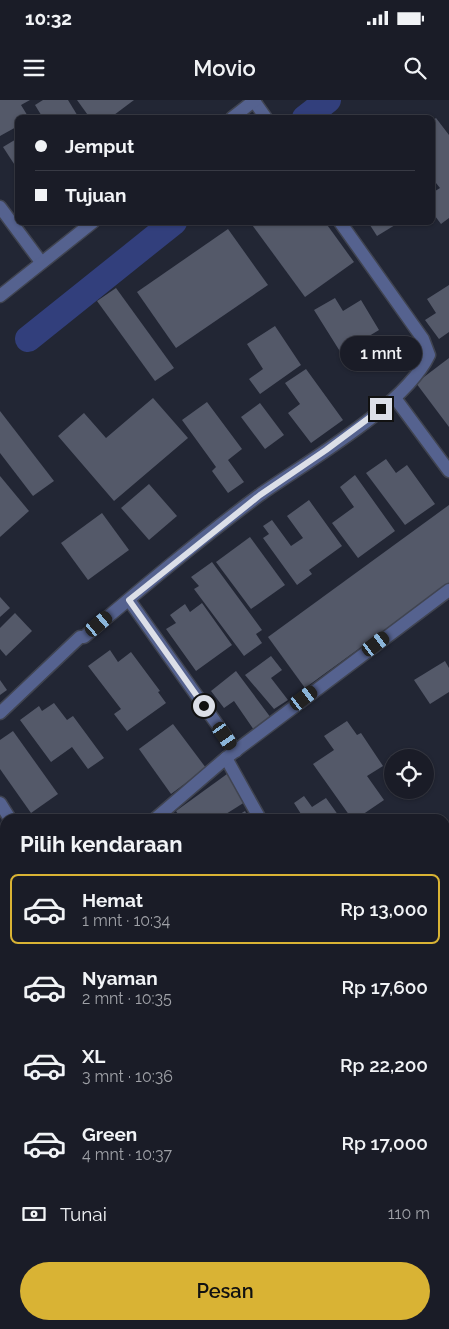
<!DOCTYPE html>
<html lang="id">
<meta charset="utf-8">
<style>
body{margin:0;font-family:Raleway,sans-serif;background:#23252f;color:#f1f3f6;height:100vh;display:flex;flex-direction:column;font-size:19px;white-space:nowrap}
*{box-sizing:border-box;margin:0}
p{font-size:16px;color:#9fa1a7}
.icon{flex:none;width:28px;height:28px;fill:none;stroke:currentColor;stroke-width:2;stroke-linecap:round;stroke-linejoin:round}
.map{position:relative;flex:1;overflow:hidden}
.panel{position:absolute;left:0px;top:714px;width:450px;height:516px;display:flex;flex-direction:column;background:#1a1c27;border-radius:15px 15px 0 0;box-shadow:0 1px 4px #0004,0 0 0 1px #383a44}
.panel>*{flex:none}
.banner{position:absolute;left:15px;top:15px;width:420px;height:110px;border-radius:8px;box-shadow:0 1px 4px #0004,0 0 0 1px #383a44;display:grid;align-content:center;height:110px;padding:0 20px;background:#1a1c27}
.buttons{position:absolute;left:384px;top:649px;display:grid;gap:10px}
.buttons a{display:grid;place-items:center;width:50px;height:50px;border-radius:50%;background:#1a1c27;box-shadow:0 1px 4px #0004,0 0 0 1px #383a44;font-size:25px}
.end{position:absolute;width:22px;height:22px;margin:-11px;border:6px solid #dcdfe8;background:#111;box-shadow:0 0 0 2px #111}
.from{border-radius:50%}
.bubble{position:absolute;height:35px;border-radius:18px;background:#1a1c27;box-shadow:0 1px 4px #0004,0 0 0 1px #383a44;font-size:16px;font-weight:600;line-height:35px;text-align:center}
.car{position:absolute;width:15px;height:30px;margin:-15px -8px;border-radius:6px;box-shadow:0 0 4px 1px #0007;background:linear-gradient(#222 24%,#8ab4d8 0 40%,#222 0 76%,#8ab4d8 0 86%,#222 0)}
.banner b{display:flex;align-items:center;gap:18px;height:48px;font-size:19px}
.banner b+b{border-top:1px solid #383a44}
.banner i{width:12px;height:12px;background:#f1f3f6}
ul{padding:0;list-style:none}
li{display:flex;align-items:center;gap:15px;height:70px;margin:0 10px 8px;padding:0 10px;border:2px solid transparent;border-radius:8px}
li div{flex:1}
li b{display:block;font-size:19px}
li em{font-style:normal;font-weight:600}
li.current{border-color:#d9b334}
li>.icon{width:45px;height:45px;stroke-width:1.5}
h2{padding:0 20px;font-size:22px;line-height:60px}
.pay{display:flex;align-items:center;gap:12px;height:55px;padding:0 20px;font-size:19px}
.pay p{margin-inline-start:auto}
.primary-button{display:flex;gap:10px;margin-top:auto;padding:10px 20px}
.primary-button a{flex:1;height:58px;border-radius:30px;background:#d9b334;color:#111;font-size:20px;font-weight:600;line-height:58px;text-align:center}
.status{display:flex;justify-content:space-between;align-items:center;height:35px;padding:0 25px;background:#1a1c27;direction:ltr}
.status svg{height:14px;fill:currentColor}
header{display:flex;justify-content:space-between;align-items:center;height:65px;padding:0 20px;background:#1a1c27;font-size:22px;font-weight:600}
.map>svg:first-child{display:block}
.green{fill:#2e385b}
.lines{fill:none;stroke-linecap:round;stroke-linejoin:round}
.canal{stroke:#323f7c;stroke-width:26}
.building{fill:#545969}
.minor-casing{stroke:#404451;stroke-width:15}
.tertiary-casing{stroke:#404451;stroke-width:15}
.minor{stroke:#55628f;stroke-width:12}
.tertiary{stroke:#55628f;stroke-width:12}
.route{stroke:#dcdfe8;stroke-width:6}
</style>
<div class="status"><b>10:32</b><svg viewBox="0 0 49 12"><path d="M0 12V9h3v3zM5 12V6h3v6zM10 12V3h3v9zM15 12V0h3v12zM26 1h20v11H26zM47 4h2v5h-2z"/></svg></div>
<header><svg class="icon" aria-label="menu" viewBox="0 0 24 24"><path d="M4 6h16M4 12h16M4 18h16"/></svg>Movio<svg class="icon" aria-label="search" viewBox="0 0 24 24"><circle cx="10" cy="10" r="6"/><path d="M15 15l6 6"/></svg></header>
<div class="map">
<svg width="449" height="1229" viewBox="0 0 449 1229">
<rect width="100%" height="100%" fill="#222634"/>
<!-- green -->
<polygon class="green" points="2,915 5,921 5,970 0,974 0,916"/>
<g class="lines">
<!-- canal -->
<g class="canal">
<polyline points="305,18 328,0"/>
<polyline points="28,239 174,122"/>
</g>
</g>
<!-- building -->
<g class="building">
<polygon points="0,0 30,0 21,5 29,18 18,18 18,26 0,36"/>
<polygon points="43,0 68,0 79,18 43,18 35,5"/>
<polygon points="77,0 134,0 110,18 90,18"/>
<polygon points="436,18 449,35 449,118 441,124 432,112 432,93 440,88 432,78 432,21"/>
<polygon points="18,38 18,70 3,47"/>
<polygon points="250,122 325,122 354,162 305,197"/>
<polygon points="368,122 400,122 377,136"/>
<polygon points="228,129 268,185 176,248 137,192"/>
<polygon points="449,185 449,232 439,239 425,220 436,213 427,199"/>
<polygon points="116,188 174,268 155,281 97,201"/>
<polygon points="335,198 343,211 361,200 379,230 341,253 314,210"/>
<polygon points="275,226 301,265 260,294 249,279 263,269 247,244"/>
<polygon points="449,258 449,327 416,283"/>
<polygon points="306,269 343,320 311,343 288,313 300,304 285,283"/>
<polygon points="153,298 188,338 114,401 58,336 84,313 106,338"/>
<polygon points="207,302 242,349 228,360 244,382 228,393 212,371 216,367 182,320"/>
<polygon points="260,303 284,335 265,349 241,317"/>
<polygon points="0,311 54,381 33,396 0,353"/>
<polygon points="386,359 396,373 407,365 435,404 405,425 366,373"/>
<polygon points="355,375 395,431 358,458 332,423 354,407 340,387"/>
<polygon points="0,376 29,411 0,437"/>
<polygon points="149,384 177,416 149,440 121,408"/>
<polygon points="309,400 342,446 309,470 312,474 297,485 263,438 269,434 263,426 272,420 291,446 303,438 287,416"/>
<polygon points="449,405 449,483 305,588 268,537"/>
<polygon points="102,413 129,450 88,480 61,443"/>
<polygon points="250,437 285,485 251,509 216,462"/>
<polygon points="212,462 262,530 256,534 262,543 244,556 194,489 199,486 191,477"/>
<polygon points="0,497 10,508 0,517"/>
<polygon points="202,503 232,545 196,571 166,529 176,523 170,515 185,504 190,512"/>
<polygon points="15,513 32,531 6,556 0,549 0,528"/>
<polygon points="110,550 118,562 131,552 160,591 158,592 166,603 127,631 114,614 121,609 88,566"/>
<polygon points="271,556 282,570 271,578 288,600 274,609 245,575"/>
<polygon points="445,561 449,568 449,592 430,604 414,580"/>
<polygon points="236,571 271,618 254,630 234,601 224,608 211,591"/>
<polygon points="0,580 7,590 0,595"/>
<polygon points="54,603 67,620 73,616 104,658 88,669 72,647 51,662 20,620 39,606 42,611"/>
<polygon points="347,621 357,635 361,633 383,666 367,676 384,700 356,719 352,719 313,664 334,650 324,636"/>
<polygon points="173,624 206,668 171,694 139,649"/>
<polygon points="13,631 58,694 31,713 0,669 0,640"/>
<polygon points="227,674 245,702 218,719 181,719 176,711"/>
<polygon points="304,696 312,707 326,698 341,719 294,719 301,714 294,703"/>
<polygon points="245,711 249,719 232,719"/>
<polygon points="0,728 5,734 5,764 0,768"/>
<polygon points="5,847 5,876 0,868 0,850"/>
<polygon points="445,988 449,994 449,1006 445,1008"/>
<polygon points="445,1025 449,1030 449,1135 445,1129"/>
<polygon points="0,1049 5,1057 5,1092 0,1095"/>
<polygon points="3,1122 5,1126 5,1166 0,1169 0,1124"/>
<polygon points="3,1181 5,1183 5,1213 0,1208 0,1183"/>
<polygon points="149,1225 174,1225 167,1229 152,1229"/>
<polygon points="297,1225 332,1225 334,1229 291,1229"/>
<polygon points="344,1225 378,1225 372,1229 346,1229"/>
<polygon points="385,1225 419,1225 421,1229 385,1229"/>
</g>
<g class="lines">
<defs>
<g id="minor">
<polyline points="254,1 266,18"/>
<polyline points="0,107 41,162"/>
<polyline points="395,298 449,371"/>
<polyline points="129,500 236,651"/>
<path d="M 0,613 L 80,537 L 84,537 C 142,488 200,439 261,394 C 308,361 405,306 429,255 L 423,239 L 340,122"/>
<polyline points="226,658 260,719"/>
<polyline points="0,703 10,719"/>
<polyline points="155,719 226,658 449,490"/>
<polyline points="0,840 5,837"/>
<polyline points="0,878 5,885"/>
<polyline points="445,887 449,884"/>
<polyline points="0,993 5,989"/>
<polyline points="10,1229 15,1225"/>
<polyline points="440,1229 449,1222"/>
</g>
<g id="tertiary">
<polyline points="232,18 255,0"/>
<polyline points="0,196 93,122"/>
</g>
</defs>
<!-- minor casing -->
<use href="#minor" class="minor-casing"/>
<!-- tertiary casing -->
<use href="#tertiary" class="tertiary-casing"/>
<!-- minor -->
<use href="#minor" class="minor"/>
<!-- tertiary -->
<use href="#tertiary" class="tertiary"/>
</g>
<g class="lines">
<!-- route -->
<polyline class="route" points="204,606 129,500 260,395 326,350 381,309"/>
</g>
</svg>
<div class="buttons">
<a><svg class="icon" aria-label="locate" viewBox="0 0 24 24"><circle cx="12" cy="12" r="6"/><path d="M12 2v4M12 18v4M2 12h4M18 12h4"/></svg></a>
</div>
<i class="end from" style="left:204px;top:606px"></i>
<i class="end" style="left:381px;top:309px"></i>
<div class="bubble" style="left:340px;top:236px;width:82px">1 mnt</div>
<i class="car" style="left:99px;top:524px;rotate:50deg"></i>
<i class="car" style="left:376px;top:544px;rotate:53deg"></i>
<i class="car" style="left:304px;top:598px;rotate:53deg"></i>
<i class="car" style="left:225px;top:636px;rotate:145deg"></i>
<div class="banner">
<b><i class="from"></i>Jemput</b>
<b><i></i>Tujuan</b>
</div>
<section class="panel">
<h2>Pilih kendaraan</h2>
<ul>
<li class="current"><svg class="icon" aria-label="car" viewBox="0 0 24 24"><path d="M5 17H2v-5l4-1 3-4h7l3 4 3 1v5h-3M9 17h6M6 11h13"/><circle cx="7" cy="17" r="2"/><circle cx="17" cy="17" r="2"/></svg><div><b>Hemat</b><p>1 mnt · 10:34</p></div><em>Rp 13,000</em></li>
<li><svg class="icon" aria-label="car" viewBox="0 0 24 24"><path d="M5 17H2v-5l4-1 3-4h7l3 4 3 1v5h-3M9 17h6M6 11h13"/><circle cx="7" cy="17" r="2"/><circle cx="17" cy="17" r="2"/></svg><div><b>Nyaman</b><p>2 mnt · 10:35</p></div><em>Rp 17,600</em></li>
<li><svg class="icon" aria-label="car" viewBox="0 0 24 24"><path d="M5 17H2v-5l4-1 3-4h7l3 4 3 1v5h-3M9 17h6M6 11h13"/><circle cx="7" cy="17" r="2"/><circle cx="17" cy="17" r="2"/></svg><div><b>XL</b><p>3 mnt · 10:36</p></div><em>Rp 22,200</em></li>
<li><svg class="icon" aria-label="car" viewBox="0 0 24 24"><path d="M5 17H2v-5l4-1 3-4h7l3 4 3 1v5h-3M9 17h6M6 11h13"/><circle cx="7" cy="17" r="2"/><circle cx="17" cy="17" r="2"/></svg><div><b>Green</b><p>4 mnt · 10:37</p></div><em>Rp 17,000</em></li>
</ul>
<div class="pay"><svg class="icon" aria-label="cash" viewBox="0 0 24 24"><path d="M3 7h18v10H3z"/><circle cx="12" cy="12" r="2"/></svg>Tunai<p>110 m</p></div>
<div class="primary-button"><a>Pesan</a></div>
</section>
</div>
